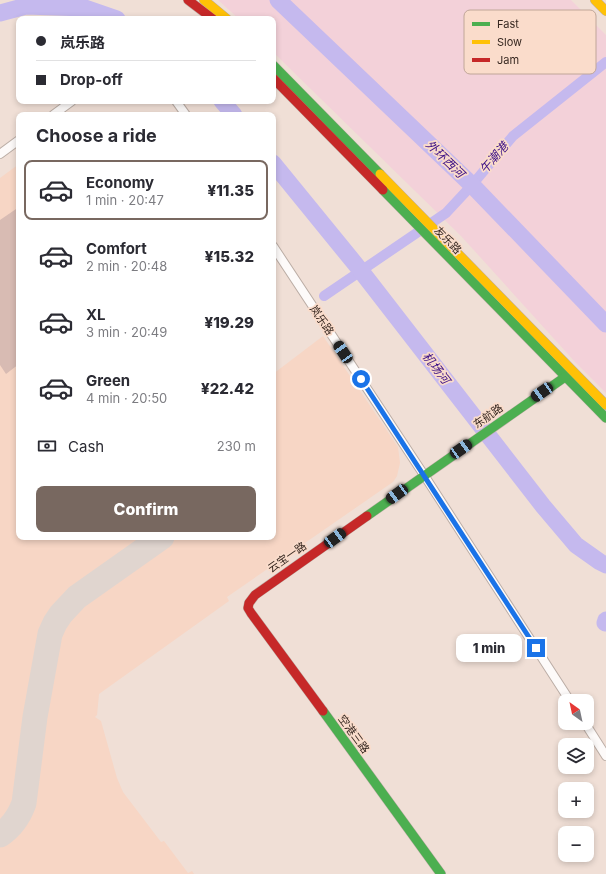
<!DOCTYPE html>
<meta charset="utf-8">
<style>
body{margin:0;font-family:Inter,"Noto Sans SC",sans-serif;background:#f2f2f3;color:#2b2b33;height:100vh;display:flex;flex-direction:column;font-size:15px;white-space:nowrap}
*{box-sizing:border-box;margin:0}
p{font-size:13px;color:#7c7c81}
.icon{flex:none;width:22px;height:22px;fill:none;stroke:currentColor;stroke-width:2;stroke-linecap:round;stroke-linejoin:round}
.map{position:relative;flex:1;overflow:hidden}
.drawer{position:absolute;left:16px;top:112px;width:260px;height:428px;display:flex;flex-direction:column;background:#fff;border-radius:8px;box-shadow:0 2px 6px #0003}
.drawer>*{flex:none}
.top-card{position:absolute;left:16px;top:16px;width:260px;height:88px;border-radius:8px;box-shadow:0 2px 6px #0003;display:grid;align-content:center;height:88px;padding:0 20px;background:#fff}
.needle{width:26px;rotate:327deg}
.tools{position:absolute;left:558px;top:694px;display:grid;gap:8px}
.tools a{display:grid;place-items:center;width:36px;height:36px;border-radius:8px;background:#fff;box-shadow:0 2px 6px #0003;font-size:20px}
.end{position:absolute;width:18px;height:18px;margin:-9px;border:5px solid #1a73e8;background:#fff;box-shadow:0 0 0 2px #fff}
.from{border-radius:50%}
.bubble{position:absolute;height:28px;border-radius:8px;background:#fff;box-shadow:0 2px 6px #0003;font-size:13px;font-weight:800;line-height:28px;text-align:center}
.car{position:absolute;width:12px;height:24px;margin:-12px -6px;border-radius:5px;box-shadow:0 0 3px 1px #0007;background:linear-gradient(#222 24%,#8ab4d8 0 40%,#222 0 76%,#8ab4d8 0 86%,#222 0)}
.top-card b{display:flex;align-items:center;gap:14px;height:38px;font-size:15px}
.top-card b+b{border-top:1px solid #e1e1e2}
.top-card i{width:10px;height:10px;background:#2b2b33}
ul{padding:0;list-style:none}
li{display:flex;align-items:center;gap:12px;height:60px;margin:0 8px 6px;padding:0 12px;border:2px solid transparent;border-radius:8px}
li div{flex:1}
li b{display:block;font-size:15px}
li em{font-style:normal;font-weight:800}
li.on{border-color:#786860}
li>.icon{width:36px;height:36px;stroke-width:1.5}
h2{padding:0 20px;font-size:18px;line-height:48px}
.pay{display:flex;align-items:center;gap:10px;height:44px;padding:0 20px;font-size:15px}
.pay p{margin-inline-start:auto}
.action{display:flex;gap:8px;margin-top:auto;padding:8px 20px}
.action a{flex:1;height:46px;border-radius:8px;background:#786860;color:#fff;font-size:16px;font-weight:800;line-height:46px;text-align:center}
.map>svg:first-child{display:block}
.built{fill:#f7d6c5}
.green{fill:#f3d1d9}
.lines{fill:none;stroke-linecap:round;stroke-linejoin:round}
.canal{stroke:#c5b9ee;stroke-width:10}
.river{stroke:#c5b9ee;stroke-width:17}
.taxiway{stroke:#e0d5cf;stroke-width:25}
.building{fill:#d8bbb3}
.street-casing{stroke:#bbada5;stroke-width:10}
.fast-casing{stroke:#bbada5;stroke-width:10}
.slow-casing{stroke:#bbada5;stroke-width:10}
.jam-casing{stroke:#bbada5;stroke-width:10}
.street{stroke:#fdfaf9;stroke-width:8}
.fast{stroke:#4caf50;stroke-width:9}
.slow{stroke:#ffc107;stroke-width:9}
.jam{stroke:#c62828;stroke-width:9}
.route{stroke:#1a73e8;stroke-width:5}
.labels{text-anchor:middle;stroke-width:3.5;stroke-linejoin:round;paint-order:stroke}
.street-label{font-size:11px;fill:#372821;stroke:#fadccb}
.water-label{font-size:12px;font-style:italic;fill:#3b1086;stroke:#fadccb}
.key{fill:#fadccb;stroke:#c0a698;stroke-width:1}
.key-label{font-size:11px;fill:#372821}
</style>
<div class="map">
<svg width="606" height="874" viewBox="0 0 606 874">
<rect width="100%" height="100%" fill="#f0dfd6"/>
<!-- built -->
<polygon class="built" points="19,164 19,537 273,537 273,374 323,336 398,447 400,463 397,476 393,482 227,597 229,601 99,694 97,715 95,717 101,721 117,778 123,792 161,842 164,841 188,873 192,871 194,874 0,874 0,178"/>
<!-- green -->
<polygon class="green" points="218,0 571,0 606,35 606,393 576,363 461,236 273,52 273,19 239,19"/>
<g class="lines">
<!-- canal -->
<polyline class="canal" points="324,296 446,213 472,185 513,136 606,62"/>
<!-- river -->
<g class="river">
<polyline points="278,0 472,185 606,324"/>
<polyline points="0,13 26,6 85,8 117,19"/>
<polyline points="222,101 234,115"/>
<polyline points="273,163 361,271 543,506 576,545 600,562 606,565"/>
<polyline points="605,623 606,620"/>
</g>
<!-- taxiway -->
<path class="taxiway" d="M 0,835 C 12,827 19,817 24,803 L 35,717 L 50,634 L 55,623 L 61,614 L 77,597 L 162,537"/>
</g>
<!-- building -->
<polygon class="building" points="19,207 19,364 6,374 0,365 0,220"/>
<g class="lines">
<defs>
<g id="street">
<polyline points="176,101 186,115"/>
<polyline points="53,115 72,101"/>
<polyline points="0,154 19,140"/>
<polyline points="273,246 424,475 570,701"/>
<polyline points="585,723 606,756"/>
</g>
<g id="fast">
<polyline points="273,65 380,174"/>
<polyline points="383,190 606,418"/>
<polyline points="367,516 565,377"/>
<polyline points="323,711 441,874"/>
</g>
<g id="slow">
<polyline points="204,0 227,19"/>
<polyline points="595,0 606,11"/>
<polyline points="380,174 606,405"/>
</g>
<g id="jam">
<polyline points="188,0 213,19"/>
<polyline points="273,78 383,190"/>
<polyline points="323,711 251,613 248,608 249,603 255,595 367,516"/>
</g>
</defs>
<!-- street casing -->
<use href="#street" class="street-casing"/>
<!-- fast casing -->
<use href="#fast" class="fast-casing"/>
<!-- slow casing -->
<use href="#slow" class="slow-casing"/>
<!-- jam casing -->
<use href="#jam" class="jam-casing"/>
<!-- street -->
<use href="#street" class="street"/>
<!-- fast -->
<use href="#fast" class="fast"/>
<!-- slow -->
<use href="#slow" class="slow"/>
<!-- jam -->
<use href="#jam" class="jam"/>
</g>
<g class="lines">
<!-- route -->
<polyline class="route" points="361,379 536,648"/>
</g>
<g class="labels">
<!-- street labels -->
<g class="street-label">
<text transform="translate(448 240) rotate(46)" y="4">友乐路</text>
<text transform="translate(322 320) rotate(56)" y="4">岚乐路</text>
<text transform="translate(488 416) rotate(-35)" y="4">东航路</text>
<text transform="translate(287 557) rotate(-35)" y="4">云宝一路</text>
<text transform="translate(354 734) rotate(54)" y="4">空港三路</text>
</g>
<!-- water labels -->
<g class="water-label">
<text transform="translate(494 158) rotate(-49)" y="4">午潮港</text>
<text transform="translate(445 159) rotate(44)" y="4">外环西河</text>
<text transform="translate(436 368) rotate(52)" y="4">机场河</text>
</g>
</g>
<!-- legend -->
<rect x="464" y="10" width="132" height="64" rx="6" class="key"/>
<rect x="472" y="22" width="18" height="4" fill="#4caf50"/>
<rect x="472" y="40" width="18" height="4" fill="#ffc107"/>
<rect x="472" y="58" width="18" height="4" fill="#c62828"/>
<g class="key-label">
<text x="497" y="28">Fast</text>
<text x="497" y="46">Slow</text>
<text x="497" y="64">Jam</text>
</g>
</svg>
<div class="tools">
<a><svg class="needle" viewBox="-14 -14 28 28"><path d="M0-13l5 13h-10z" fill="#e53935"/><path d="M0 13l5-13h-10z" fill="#7c7c81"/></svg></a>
<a><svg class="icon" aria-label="layers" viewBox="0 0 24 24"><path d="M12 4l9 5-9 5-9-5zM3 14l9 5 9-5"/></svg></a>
<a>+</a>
<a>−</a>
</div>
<i class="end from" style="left:361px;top:379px"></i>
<i class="end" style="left:536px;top:648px"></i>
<div class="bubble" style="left:456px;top:634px;width:66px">1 min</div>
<i class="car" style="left:343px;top:352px;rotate:326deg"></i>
<i class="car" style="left:542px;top:392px;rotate:235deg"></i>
<i class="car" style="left:461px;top:449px;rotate:55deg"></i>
<i class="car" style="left:397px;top:494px;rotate:234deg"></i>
<i class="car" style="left:335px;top:538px;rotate:54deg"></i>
<div class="top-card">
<b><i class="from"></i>岚乐路</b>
<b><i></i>Drop-off</b>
</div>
<section class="drawer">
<h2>Choose a ride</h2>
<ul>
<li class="on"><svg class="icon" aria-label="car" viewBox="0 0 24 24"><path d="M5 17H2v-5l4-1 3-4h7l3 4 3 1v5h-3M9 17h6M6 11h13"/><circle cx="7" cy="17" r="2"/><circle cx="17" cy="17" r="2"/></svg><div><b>Economy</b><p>1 min · 20:47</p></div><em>¥11.35</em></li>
<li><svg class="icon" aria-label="car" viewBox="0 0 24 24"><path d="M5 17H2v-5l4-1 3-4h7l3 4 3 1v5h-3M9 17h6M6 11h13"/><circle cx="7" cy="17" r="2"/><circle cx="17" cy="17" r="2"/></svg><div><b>Comfort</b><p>2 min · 20:48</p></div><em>¥15.32</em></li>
<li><svg class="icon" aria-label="car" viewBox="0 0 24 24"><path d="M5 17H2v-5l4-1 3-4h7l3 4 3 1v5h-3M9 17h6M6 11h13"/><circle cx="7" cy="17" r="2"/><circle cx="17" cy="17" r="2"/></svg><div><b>XL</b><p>3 min · 20:49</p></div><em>¥19.29</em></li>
<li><svg class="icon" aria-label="car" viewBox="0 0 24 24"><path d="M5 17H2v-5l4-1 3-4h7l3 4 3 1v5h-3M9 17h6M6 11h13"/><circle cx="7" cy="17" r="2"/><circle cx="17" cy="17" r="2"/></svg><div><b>Green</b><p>4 min · 20:50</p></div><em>¥22.42</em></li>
</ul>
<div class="pay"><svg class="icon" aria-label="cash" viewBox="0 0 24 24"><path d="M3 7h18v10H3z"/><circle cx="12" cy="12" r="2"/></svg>Cash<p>230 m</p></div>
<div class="action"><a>Confirm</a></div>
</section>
</div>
